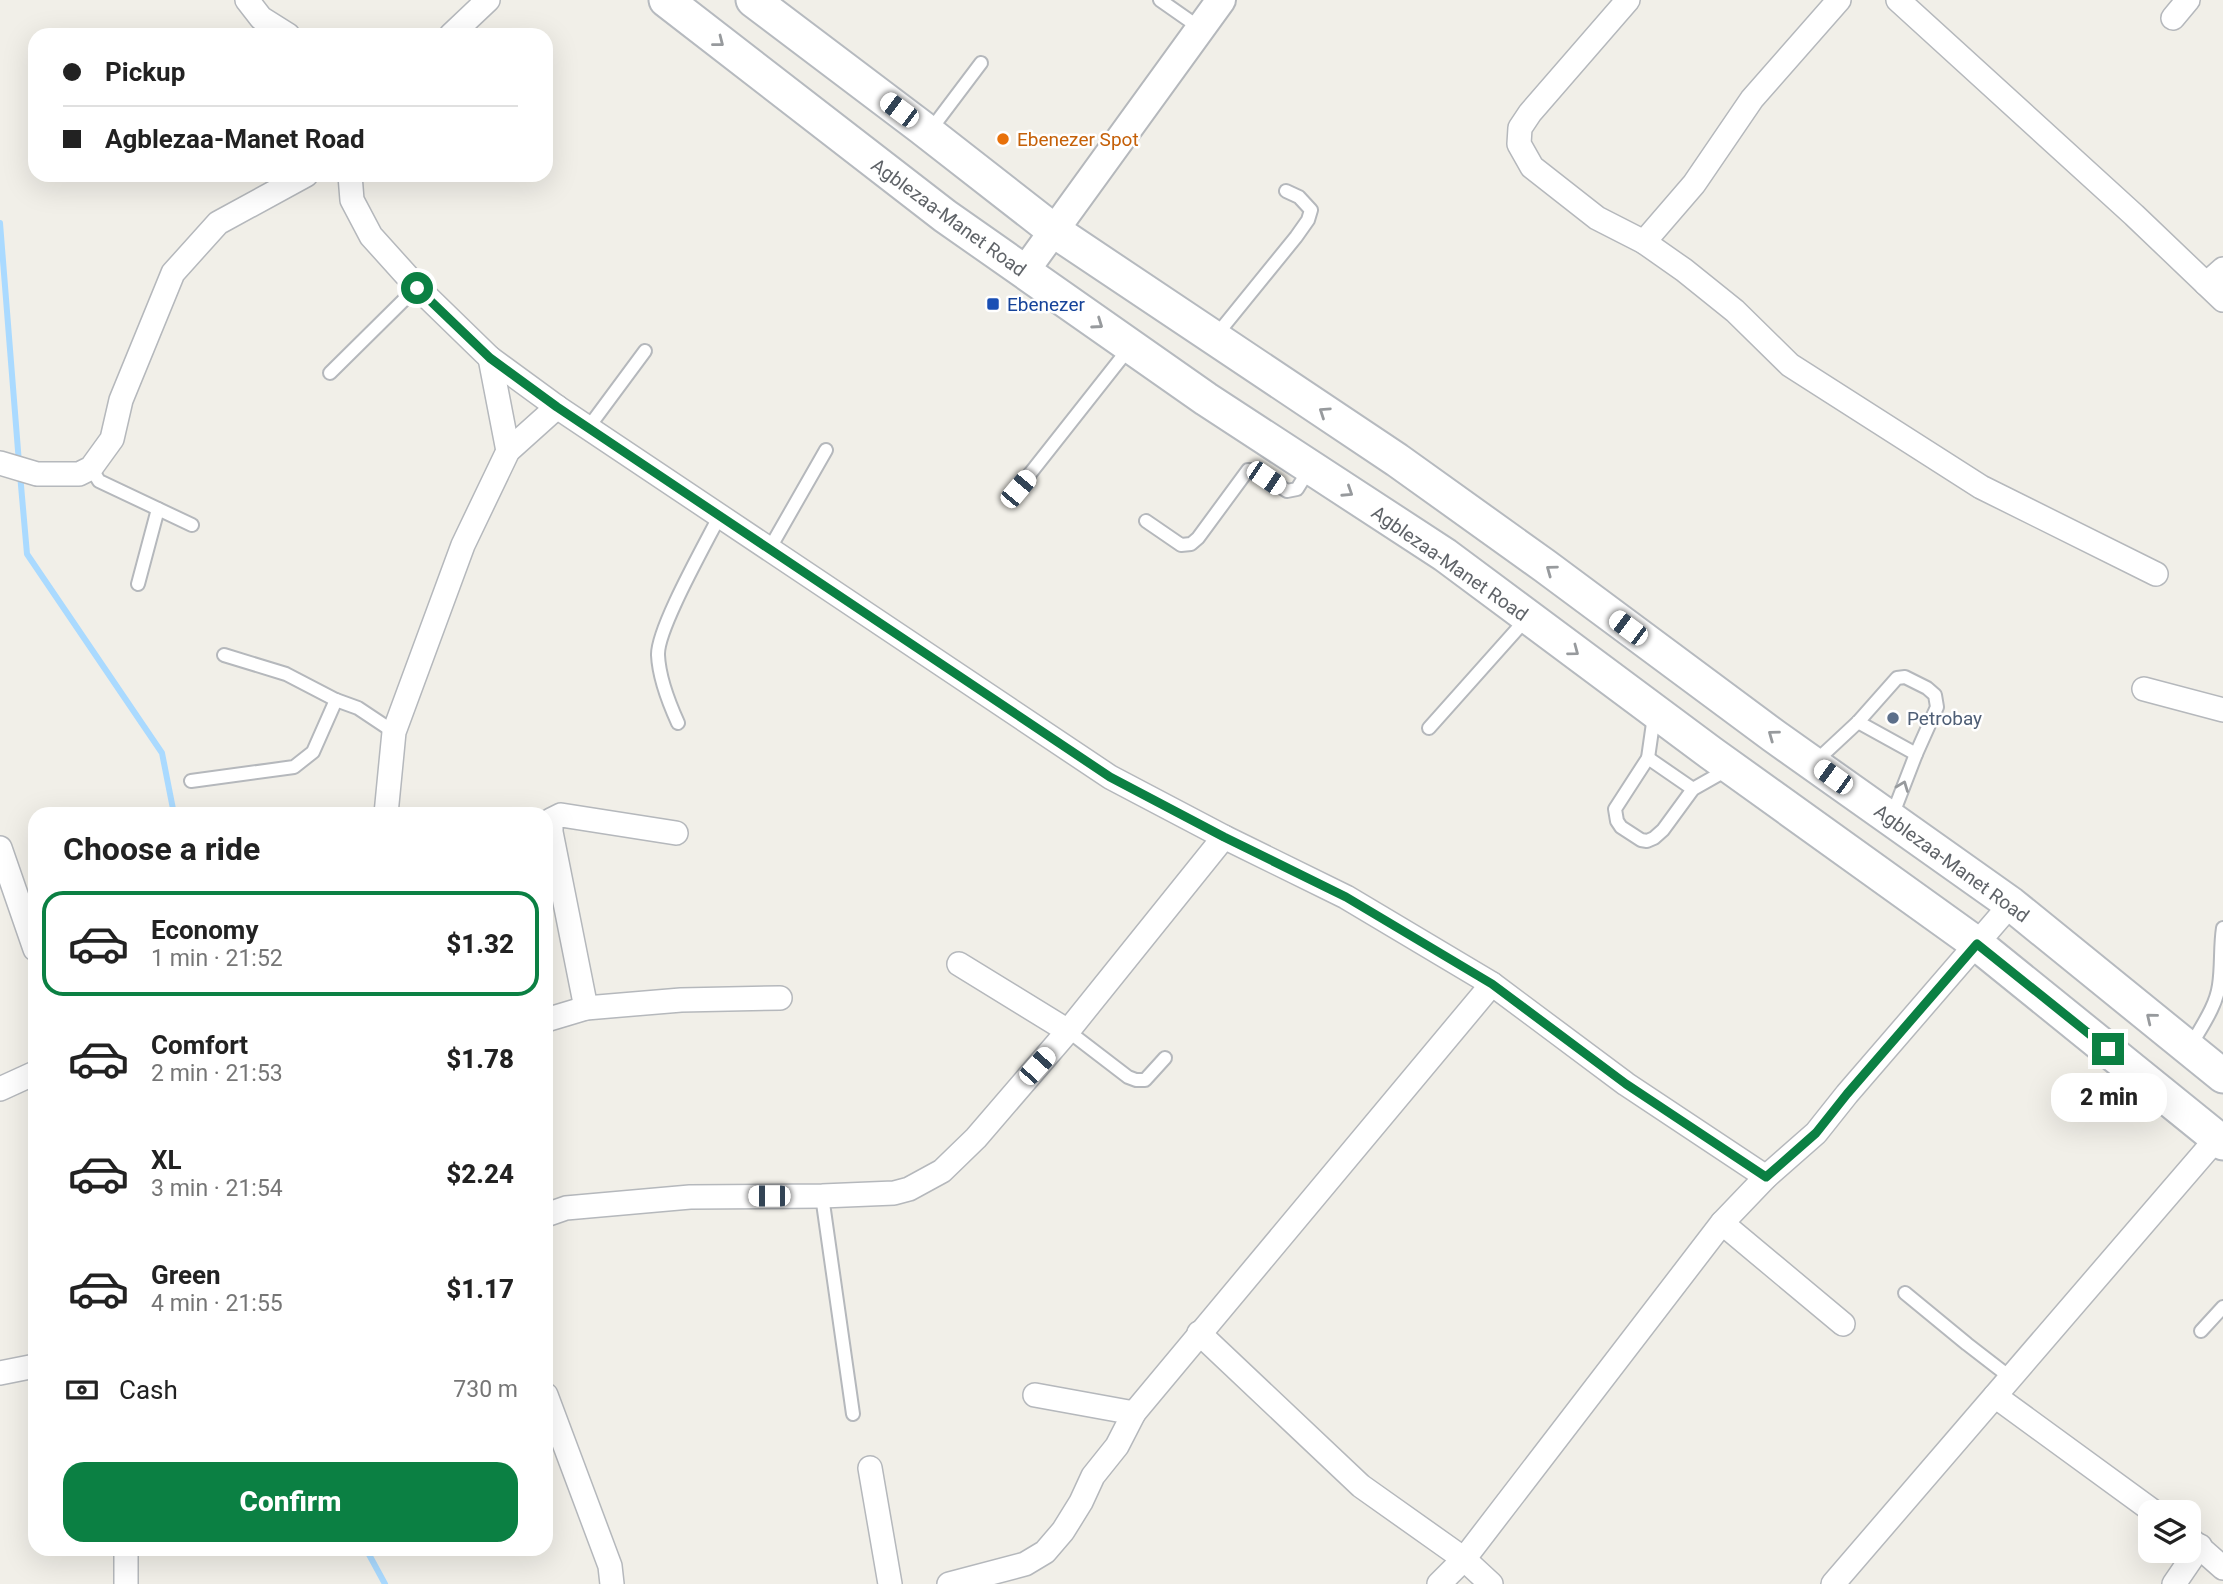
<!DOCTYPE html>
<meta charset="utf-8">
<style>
body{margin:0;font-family:Roboto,sans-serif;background:#f6f6f6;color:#222;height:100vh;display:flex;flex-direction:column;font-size:26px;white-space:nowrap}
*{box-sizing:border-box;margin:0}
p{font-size:23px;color:#767676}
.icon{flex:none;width:38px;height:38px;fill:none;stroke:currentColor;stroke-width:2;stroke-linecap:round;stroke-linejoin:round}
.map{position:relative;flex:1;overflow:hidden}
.details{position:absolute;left:28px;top:807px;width:525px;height:749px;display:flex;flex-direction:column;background:#fff;border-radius:21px;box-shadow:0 7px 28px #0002}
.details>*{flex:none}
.top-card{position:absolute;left:28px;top:28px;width:525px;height:154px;border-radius:21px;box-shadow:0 7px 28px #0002;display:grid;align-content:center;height:154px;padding:0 35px;background:#fff}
.controls{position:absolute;left:2138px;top:1500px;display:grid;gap:14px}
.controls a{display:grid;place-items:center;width:63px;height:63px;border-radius:14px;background:#fff;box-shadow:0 7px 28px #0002;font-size:35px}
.end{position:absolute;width:32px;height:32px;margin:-16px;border:9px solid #0b8043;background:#fff;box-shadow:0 0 0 4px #fff}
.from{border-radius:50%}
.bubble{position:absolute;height:49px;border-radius:21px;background:#fff;box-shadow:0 7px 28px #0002;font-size:23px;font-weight:800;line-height:49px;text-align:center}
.car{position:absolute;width:21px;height:42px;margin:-21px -10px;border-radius:9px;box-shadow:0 0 5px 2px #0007;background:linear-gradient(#fff 24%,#345 0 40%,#fff 0 76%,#345 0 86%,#fff 0)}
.top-card b{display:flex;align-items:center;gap:24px;height:66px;font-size:26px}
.top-card b+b{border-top:2px solid #e0e0e0}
.top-card i{width:18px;height:18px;background:#222}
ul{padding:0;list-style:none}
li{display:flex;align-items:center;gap:21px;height:105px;margin:0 14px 10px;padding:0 21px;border:4px solid transparent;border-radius:21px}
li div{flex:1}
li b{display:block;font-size:26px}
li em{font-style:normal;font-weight:800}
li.on{border-color:#0b8043}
li>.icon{width:63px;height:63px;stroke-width:1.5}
h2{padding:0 35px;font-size:32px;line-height:84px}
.pay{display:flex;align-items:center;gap:18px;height:77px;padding:0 35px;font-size:26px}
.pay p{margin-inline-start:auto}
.action{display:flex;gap:14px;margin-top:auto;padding:14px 35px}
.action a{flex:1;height:80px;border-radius:21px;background:#0b8043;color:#fff;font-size:28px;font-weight:800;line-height:80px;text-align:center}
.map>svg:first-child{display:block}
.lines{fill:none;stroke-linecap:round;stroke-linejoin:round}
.stream{stroke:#aadaff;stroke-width:6}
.service-casing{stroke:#b5b8bc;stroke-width:16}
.minor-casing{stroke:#b5b8bc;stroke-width:26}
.tertiary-casing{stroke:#b5b8bc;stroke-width:32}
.secondary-casing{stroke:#b6babf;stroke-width:37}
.service{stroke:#fff;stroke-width:12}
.minor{stroke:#fff;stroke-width:23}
.tertiary{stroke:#fff;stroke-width:28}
.secondary{stroke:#fff;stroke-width:33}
.oneway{stroke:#979a9d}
.route{stroke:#0b8043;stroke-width:9}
.food-dot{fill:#e8710a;stroke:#fff;stroke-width:2.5}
.transit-dot{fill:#1a4fb4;stroke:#fff;stroke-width:2.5}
.service-dot{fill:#5c6f8a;stroke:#fff;stroke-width:2.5}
.labels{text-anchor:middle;stroke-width:5;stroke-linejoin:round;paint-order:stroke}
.food-label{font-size:19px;fill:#c56008;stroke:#fff;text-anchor:start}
.street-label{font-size:19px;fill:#5f6368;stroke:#fff}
.transit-label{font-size:19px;fill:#164399;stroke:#fff;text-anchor:start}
.service-label{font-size:19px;fill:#4e5e75;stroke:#fff;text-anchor:start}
</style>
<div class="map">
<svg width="2223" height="1584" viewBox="0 0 2223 1584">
<rect width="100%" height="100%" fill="#f1efe8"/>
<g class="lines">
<!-- stream -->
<g class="stream">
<polyline points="0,223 19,463"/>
<polyline points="20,474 27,554 162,753 174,814"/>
<polyline points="366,1549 385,1584"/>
</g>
<defs>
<g id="service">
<polyline points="1160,0 1200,28"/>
<polyline points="929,132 981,63"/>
<polyline points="1214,338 1296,237 1308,220 1311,210 1299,197 1286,191"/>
<polyline points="330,373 417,287"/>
<polyline points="588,428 645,351"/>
<polyline points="91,468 99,481 192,525"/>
<polyline points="1018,489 1130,347"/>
<polyline points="1146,521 1181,545 1191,544 1198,538 1248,470 1255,470 1287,491 1297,489 1310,468"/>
<polyline points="770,548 826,450"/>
<polyline points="138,584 158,509"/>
<polyline points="224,655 286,674 336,700 358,708 394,732"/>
<polyline points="1654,716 1648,758 1615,809 1617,821 1621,827 1641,840 1647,841 1654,838 1663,830 1693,789 1730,768"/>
<polyline points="1858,722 1916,754"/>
<path d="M 678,723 C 668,701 659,678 658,655 C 657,629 706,543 720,515"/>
<polyline points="1429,728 1528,617"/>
<polyline points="1648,758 1693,789"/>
<polyline points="1814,763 1858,722 1897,678 1905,677 1927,688 1935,695 1937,707 1916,754 1892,816"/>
<polyline points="191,781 294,767 313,752 336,700"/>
<polyline points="1068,1031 1128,1077 1136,1080 1145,1080 1165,1058"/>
<path d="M 2190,1047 C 2201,1027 2216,1007 2219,985 C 2222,966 2220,947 2223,928"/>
<polyline points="822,1196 853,1414"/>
<polyline points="1905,1293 1967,1344 2011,1378"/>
<polyline points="2201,1331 2223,1307"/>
</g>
<g id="minor">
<polyline points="247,0 261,18 288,35"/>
<polyline points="1628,0 1530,113 1520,128 1519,144 1532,167 1597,218 1644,242 1684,270 1735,311 1790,365 1981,487 2156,574"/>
<polyline points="1898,0 2134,215 2223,300"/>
<polyline points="2173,18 2188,0"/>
<polyline points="451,35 488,0"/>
<polyline points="350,175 352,200 371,236 417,287 490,358 557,407 1110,777 1224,837 1346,897 1492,984 1626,1084 1766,1177"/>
<polyline points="1644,242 1694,184 1752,99 1839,0"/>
<polyline points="2206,284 2223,269"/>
<polyline points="490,358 508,451"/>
<polyline points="0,463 37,474 79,474 91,468 112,439 121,400 173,273 218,223 306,175"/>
<polyline points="2144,689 2223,710"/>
<polyline points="386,814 394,732 463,545 508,451 557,407"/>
<polyline points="0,848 35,949"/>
<polyline points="959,964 1068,1031"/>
<polyline points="586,1008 551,832 551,820 561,815 676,833"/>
<polyline points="546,1020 586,1008 681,1000 780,998"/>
<polyline points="0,1089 35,1073"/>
<polyline points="546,1215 566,1208 690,1197 822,1196 894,1193 909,1189 942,1171 976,1138 1068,1031 1224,837"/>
<polyline points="1722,1223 1843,1324"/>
<polyline points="1199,1333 1361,1486 1464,1559 1491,1584"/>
<polyline points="0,1373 35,1366"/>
<polyline points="546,1395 610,1566 612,1584"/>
<polyline points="1035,1395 1134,1413"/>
<polyline points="1995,1396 2154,1512"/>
<polyline points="870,1468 890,1584"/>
<polyline points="2189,1538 2223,1568"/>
<polyline points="126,1549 126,1584"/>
<polyline points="949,1584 1025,1564 1045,1552 1063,1531 1081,1502 1093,1476 1117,1446 1134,1413 1492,984"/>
<polyline points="1439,1584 1464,1559 1722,1223 1766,1177 1816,1133 1847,1094 2011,904"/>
<polyline points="1833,1584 2217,1138"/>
<polyline points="2174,1584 2200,1546"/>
</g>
<polyline id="tertiary" points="1024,272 1221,0"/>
<g id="secondary">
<polyline points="666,0 945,216 1206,399 1445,555 1711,753 1977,944 2223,1143"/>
<polyline points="753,0 921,127 1053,230 1397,460 1545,566 1774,736 2011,904 2223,1076"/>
</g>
</defs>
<!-- service casing -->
<use href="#service" class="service-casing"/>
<!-- minor casing -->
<use href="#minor" class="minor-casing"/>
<!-- tertiary casing -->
<use href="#tertiary" class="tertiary-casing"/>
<!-- secondary casing -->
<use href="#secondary" class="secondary-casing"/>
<!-- service -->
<use href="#service" class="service"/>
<!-- minor -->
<use href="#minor" class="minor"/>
<!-- tertiary -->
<use href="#tertiary" class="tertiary"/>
<!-- secondary -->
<use href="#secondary" class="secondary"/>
</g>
<!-- one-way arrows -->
<defs><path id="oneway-chevron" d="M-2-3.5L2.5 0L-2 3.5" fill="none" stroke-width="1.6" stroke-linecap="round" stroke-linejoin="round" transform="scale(1.75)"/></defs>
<g class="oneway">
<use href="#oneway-chevron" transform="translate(719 42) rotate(38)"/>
<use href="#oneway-chevron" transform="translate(1098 324) rotate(35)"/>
<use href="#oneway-chevron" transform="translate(1324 412) rotate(-146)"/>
<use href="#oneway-chevron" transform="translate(1348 492) rotate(33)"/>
<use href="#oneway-chevron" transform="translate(1551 570) rotate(-144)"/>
<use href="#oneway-chevron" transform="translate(1574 651) rotate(37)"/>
<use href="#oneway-chevron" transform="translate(1773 735) rotate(-144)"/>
<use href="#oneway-chevron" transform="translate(1903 786) rotate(-69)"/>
<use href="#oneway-chevron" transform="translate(2151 1018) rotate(-141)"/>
</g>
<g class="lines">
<!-- route -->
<polyline class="route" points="417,288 490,358 557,407 1110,777 1224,837 1346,897 1492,984 1626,1084 1766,1177 1816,1133 1847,1094 1977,944 2108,1049"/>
</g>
<!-- markers -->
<circle class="food-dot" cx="1003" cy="139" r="7"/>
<rect class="transit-dot" x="986" y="297" width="14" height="14" rx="3.5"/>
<circle class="service-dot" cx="1893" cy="718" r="7"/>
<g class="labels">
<!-- food labels -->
<g class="food-label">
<text x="1017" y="146">Ebenezer Spot</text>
</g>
<!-- street labels -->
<g class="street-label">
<text transform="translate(949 217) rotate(36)" y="7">Agblezaa-Manet Road</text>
<text transform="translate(1450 563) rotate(35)" y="7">Agblezaa-Manet Road</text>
<text transform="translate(1952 863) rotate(36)" y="7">Agblezaa-Manet Road</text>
</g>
<!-- transit labels -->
<g class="transit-label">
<text x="1007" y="311">Ebenezer</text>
</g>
<!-- service labels -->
<g class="service-label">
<text x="1907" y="725">Petrobay</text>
</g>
</g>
</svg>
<div class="controls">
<a><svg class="icon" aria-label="layers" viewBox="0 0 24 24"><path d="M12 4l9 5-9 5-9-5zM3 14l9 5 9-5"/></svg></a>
</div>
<i class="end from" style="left:417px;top:288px"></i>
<i class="end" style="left:2108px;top:1049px"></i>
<div class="bubble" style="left:2051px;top:1073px;width:116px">2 min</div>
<i class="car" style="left:899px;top:110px;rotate:307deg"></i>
<i class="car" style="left:1266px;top:478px;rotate:124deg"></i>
<i class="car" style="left:1018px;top:489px;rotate:40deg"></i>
<i class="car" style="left:1628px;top:628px;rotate:307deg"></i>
<i class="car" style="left:1833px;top:777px;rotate:306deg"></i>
<i class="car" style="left:1037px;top:1066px;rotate:42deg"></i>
<i class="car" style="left:769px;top:1196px;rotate:270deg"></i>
<div class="top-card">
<b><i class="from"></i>Pickup</b>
<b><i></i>Agblezaa-Manet Road</b>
</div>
<section class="details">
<h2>Choose a ride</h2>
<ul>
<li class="on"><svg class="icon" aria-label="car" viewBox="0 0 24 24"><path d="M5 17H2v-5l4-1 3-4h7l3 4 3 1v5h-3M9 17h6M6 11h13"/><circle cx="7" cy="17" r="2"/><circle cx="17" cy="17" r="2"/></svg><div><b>Economy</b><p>1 min · 21:52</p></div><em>$1.32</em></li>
<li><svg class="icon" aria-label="car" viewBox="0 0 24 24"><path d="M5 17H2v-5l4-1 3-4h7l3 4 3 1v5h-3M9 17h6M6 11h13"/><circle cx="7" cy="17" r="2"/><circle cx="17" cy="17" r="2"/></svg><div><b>Comfort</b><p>2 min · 21:53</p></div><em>$1.78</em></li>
<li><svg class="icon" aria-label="car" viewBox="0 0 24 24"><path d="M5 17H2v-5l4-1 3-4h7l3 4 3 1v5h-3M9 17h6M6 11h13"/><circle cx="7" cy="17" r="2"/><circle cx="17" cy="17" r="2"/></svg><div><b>XL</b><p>3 min · 21:54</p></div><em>$2.24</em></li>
<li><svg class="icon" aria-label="car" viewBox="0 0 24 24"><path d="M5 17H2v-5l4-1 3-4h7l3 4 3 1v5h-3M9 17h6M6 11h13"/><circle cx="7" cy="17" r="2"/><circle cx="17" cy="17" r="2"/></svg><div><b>Green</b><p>4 min · 21:55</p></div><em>$1.17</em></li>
</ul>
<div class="pay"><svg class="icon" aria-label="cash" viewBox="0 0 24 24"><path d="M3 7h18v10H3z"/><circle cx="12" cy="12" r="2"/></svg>Cash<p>730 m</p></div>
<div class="action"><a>Confirm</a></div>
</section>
</div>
